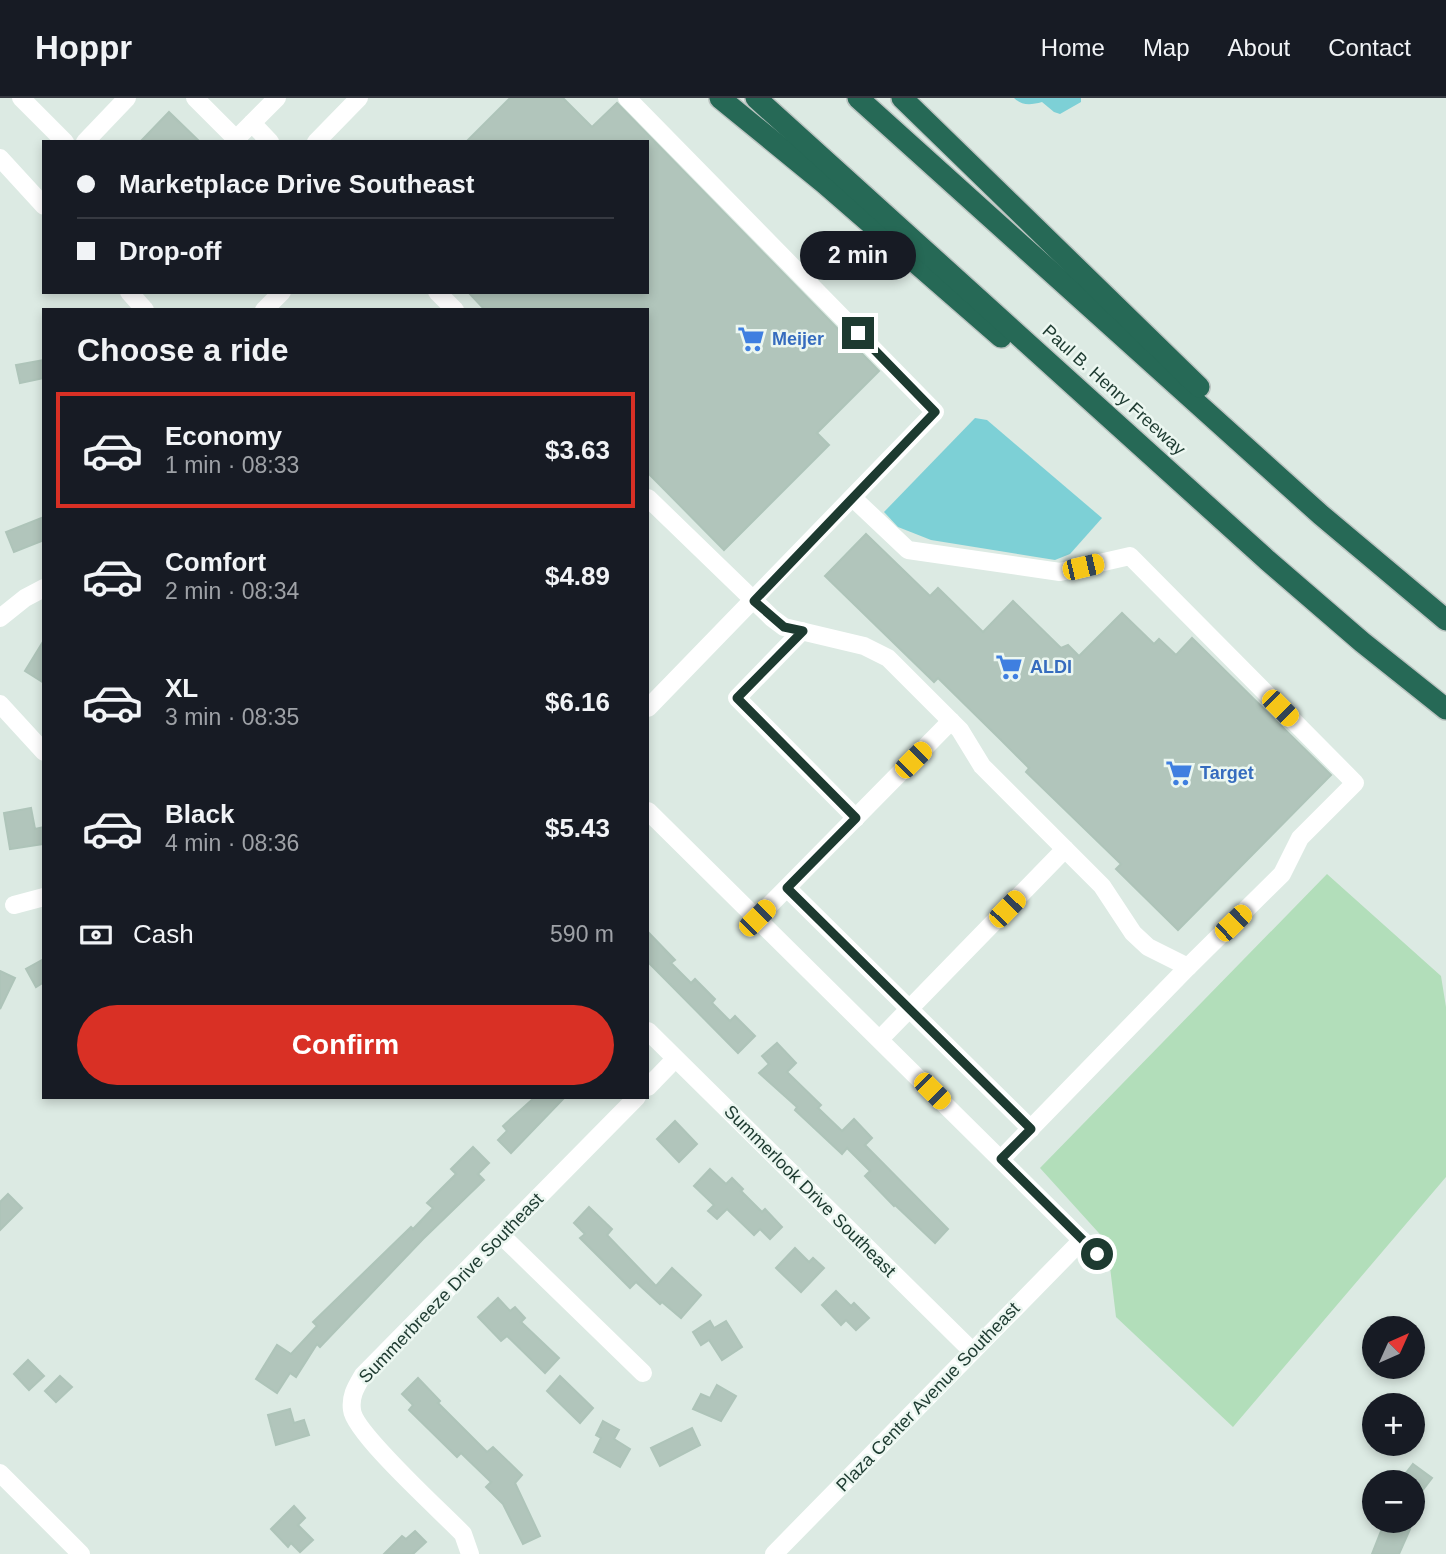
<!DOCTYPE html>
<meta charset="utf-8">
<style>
body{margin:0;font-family:Arial,sans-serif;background:#20242c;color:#f1f3f6;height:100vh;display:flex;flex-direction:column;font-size:26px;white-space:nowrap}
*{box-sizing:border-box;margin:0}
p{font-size:23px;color:#9ea1a6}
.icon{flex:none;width:38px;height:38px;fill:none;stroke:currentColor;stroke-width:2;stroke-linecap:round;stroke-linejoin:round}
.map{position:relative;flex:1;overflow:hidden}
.sheet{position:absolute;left:42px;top:210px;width:607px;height:791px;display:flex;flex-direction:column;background:#171b24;border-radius:0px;box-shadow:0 4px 10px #0003}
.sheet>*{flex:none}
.top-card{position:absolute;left:42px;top:42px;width:607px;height:154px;border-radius:0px;box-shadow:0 4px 10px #0003;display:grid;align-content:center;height:154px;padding:0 35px;background:#171b24}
.needle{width:46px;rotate:45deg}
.tools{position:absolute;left:1362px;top:1218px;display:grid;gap:14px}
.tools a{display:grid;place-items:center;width:63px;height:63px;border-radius:50%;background:#171b24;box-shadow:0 4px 10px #0003;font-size:35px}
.end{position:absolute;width:32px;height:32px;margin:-16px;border:9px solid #1d3a30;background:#fff;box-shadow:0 0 0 4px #fff}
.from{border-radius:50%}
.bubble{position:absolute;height:49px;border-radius:24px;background:#171b24;box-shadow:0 4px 10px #0003;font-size:23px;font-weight:800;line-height:49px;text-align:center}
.car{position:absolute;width:21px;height:42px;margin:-21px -10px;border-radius:9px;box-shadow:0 0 5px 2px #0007;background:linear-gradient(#f5c518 24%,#345 0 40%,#f5c518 0 76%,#345 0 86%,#f5c518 0)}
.top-card b{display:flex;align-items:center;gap:24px;height:66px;font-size:26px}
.top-card b+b{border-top:2px solid #363941}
.top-card i{width:18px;height:18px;background:#f1f3f6}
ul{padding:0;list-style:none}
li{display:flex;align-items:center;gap:21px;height:116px;margin:0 14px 10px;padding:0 21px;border:4px solid transparent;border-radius:0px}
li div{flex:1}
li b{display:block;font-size:26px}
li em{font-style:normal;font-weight:800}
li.on{border-color:#d93025}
li>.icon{width:63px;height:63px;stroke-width:1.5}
h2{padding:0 35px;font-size:32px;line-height:84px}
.pay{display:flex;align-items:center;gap:18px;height:77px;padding:0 35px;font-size:26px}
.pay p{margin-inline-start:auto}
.cta{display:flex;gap:14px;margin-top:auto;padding:14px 35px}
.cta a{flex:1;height:80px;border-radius:42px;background:#d93025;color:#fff;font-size:28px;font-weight:800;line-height:80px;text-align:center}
header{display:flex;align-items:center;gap:42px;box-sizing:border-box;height:98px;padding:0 35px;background:#171b24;border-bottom:2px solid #363941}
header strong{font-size:33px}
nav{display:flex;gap:38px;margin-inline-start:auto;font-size:24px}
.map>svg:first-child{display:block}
.green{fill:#b2deba}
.water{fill:#7dd0d6}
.building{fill:#b1c5bb;stroke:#aec4b9;stroke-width:2}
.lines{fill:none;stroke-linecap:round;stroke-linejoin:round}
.highway-casing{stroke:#bbc4c1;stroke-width:24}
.minor{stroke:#fff;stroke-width:18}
.highway{stroke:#266956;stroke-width:21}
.route{stroke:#1d3a30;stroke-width:9}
.labels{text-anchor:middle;stroke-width:5;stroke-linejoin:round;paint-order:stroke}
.shop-label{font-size:18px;font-weight:bold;fill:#366cbe;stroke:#ecf7f1;text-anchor:start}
.street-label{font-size:18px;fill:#1d3a30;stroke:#ecf7f1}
</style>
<header>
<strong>Hoppr</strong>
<nav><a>Home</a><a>Map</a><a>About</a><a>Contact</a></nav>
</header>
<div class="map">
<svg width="1446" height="1456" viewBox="0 0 1446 1456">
<rect width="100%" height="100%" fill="#dceae3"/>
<!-- green -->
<polygon class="green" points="1327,776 1441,878 1446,909 1446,1079 1233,1329 1116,1219 1107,1144 1040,1070"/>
<!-- water -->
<g class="water">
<path d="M 1014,0 L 1081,0 L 1081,4 L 1060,16 L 1054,14 L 1042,4 C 1031,7 1022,8 1014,0 Z"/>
<polygon points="975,320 987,322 1102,420 1070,456 1055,462 931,442 898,429 884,414"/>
</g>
<!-- building -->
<g class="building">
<polygon points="510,0 563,0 592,29 617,5 879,273 817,335 829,347 724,452 648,375 648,212 485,212 468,194 648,194 648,44 466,44"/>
<polygon points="169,14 200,44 140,44"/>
<polygon points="44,262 44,280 20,285 16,267"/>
<polygon points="44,419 44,442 14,454 6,434"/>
<polygon points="866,436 930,498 938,490 983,534 1013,503 1061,550 1068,547 1079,558 1122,515 1154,546 1159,541 1176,557 1192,540 1331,677 1178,832 1116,771 1121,766 1026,674 1029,670 999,640 938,580 934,584 825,478"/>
<polygon points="44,542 44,585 25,573"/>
<polygon points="31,710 35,731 44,729 44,746 10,751 4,715"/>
<polygon points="648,834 675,862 671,865 691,885 695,881 715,901 712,905 730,923 735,918 755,938 738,955 648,864"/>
<polygon points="44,861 44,884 36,889 26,871"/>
<polygon points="0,873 15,880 0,911"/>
<polygon points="777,945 796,965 787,974 821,1007 818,1010 842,1033 854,1021 872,1040 865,1047 948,1131 935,1145 895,1107 894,1108 865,1078 870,1073 847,1050 842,1056 795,1012 797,1009 759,975 769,966 762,958"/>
<polygon points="535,999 565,999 511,1055 498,1042 507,1033 503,1028"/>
<polygon points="675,1023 697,1046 679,1064 657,1041"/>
<polygon points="473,1049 489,1065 478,1076 484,1082 423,1141 320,1249 317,1246 296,1279 290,1275 277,1295 256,1281 277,1247 291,1256 317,1228 313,1224 411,1129 413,1131 433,1110 427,1105 456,1076 451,1071"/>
<polygon points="710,1071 726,1086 732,1080 743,1091 741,1093 762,1114 765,1111 782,1129 770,1141 760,1131 754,1137 727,1111 717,1121 708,1113 714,1107 694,1088"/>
<polygon points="8,1096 22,1110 0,1132 0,1104"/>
<polygon points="589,1109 612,1131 607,1137 656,1188 672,1170 701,1197 681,1220 662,1204 660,1206 636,1184 630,1190 580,1140 585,1136 574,1125"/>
<polygon points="795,1150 809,1164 813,1160 824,1170 801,1194 776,1170"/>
<polygon points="836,1193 851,1208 854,1205 869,1220 856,1232 846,1222 841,1227 822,1207"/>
<polygon points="498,1200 510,1213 515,1209 525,1220 521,1224 559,1260 545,1275 507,1238 501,1243 478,1219"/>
<polygon points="710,1223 714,1230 726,1223 742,1249 722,1262 709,1242 701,1247 693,1234"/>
<polygon points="28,1262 44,1278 29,1292 14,1276"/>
<polygon points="60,1278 72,1289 56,1304 45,1293"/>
<polygon points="560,1278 593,1310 580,1325 547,1293"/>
<polygon points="418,1280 440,1303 438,1305 487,1354 493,1349 522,1377 515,1385 540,1438 523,1446 503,1406 486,1389 491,1384 461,1355 457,1359 409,1312 413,1307 402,1296"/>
<polygon points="717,1287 736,1298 721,1323 693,1311 701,1296 710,1300"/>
<polygon points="290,1311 294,1325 304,1322 309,1337 276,1347 268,1317"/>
<polygon points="603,1323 619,1332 614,1341 630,1351 620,1369 594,1354 601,1340 596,1337"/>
<polygon points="692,1330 700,1347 660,1368 651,1350"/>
<polygon points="1413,1366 1432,1380 1412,1406 1412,1384 1399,1384"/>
<polygon points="294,1408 305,1420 298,1427 313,1442 300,1454 291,1445 288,1449 271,1431"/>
<polygon points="1385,1423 1410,1431 1399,1456 1372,1456"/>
<polygon points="415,1433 426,1444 413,1456 384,1456 402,1438 406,1441"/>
</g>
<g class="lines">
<defs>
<g id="highway">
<polyline points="720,0 824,85 1001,239"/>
<polyline points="756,0 1267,462 1362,544 1446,611"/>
<polyline points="858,0 1321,417 1446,522"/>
<polyline points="902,0 1199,289"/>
</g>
</defs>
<!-- highway casing -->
<use href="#highway" class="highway-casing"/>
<!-- minor -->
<g class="minor">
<polyline points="21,0 65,44"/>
<polyline points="195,0 236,41 252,25 270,44"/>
<polyline points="627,0 935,314 648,610"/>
<polyline points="252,25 277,0"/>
<polyline points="85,44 127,0"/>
<polyline points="316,44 359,0"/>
<polyline points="0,60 44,108"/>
<polyline points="129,194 145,212"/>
<polyline points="437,194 455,212"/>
<polyline points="264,212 282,194"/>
<polyline points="648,400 772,520 784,529 864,548 888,560 960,632 982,668 1102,788 1133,835 1148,849 1188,869 1001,1061"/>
<polyline points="853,400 908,452 1060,474 1130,458 1355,685 1300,740 1282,776 1188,869"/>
<polyline points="0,520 25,500 44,490"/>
<polyline points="802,533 737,600 856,720"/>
<polyline points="0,606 44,654"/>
<polyline points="648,713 1105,1165"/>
<polyline points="787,790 1031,1031"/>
<polyline points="14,807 44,799"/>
<polyline points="757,820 951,623"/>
<polyline points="648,933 972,1253"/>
<polyline points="880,941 1065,751"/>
<polyline points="648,989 675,961"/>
<polyline points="501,1137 643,1275"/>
<polyline points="0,1375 81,1456"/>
<path d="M 470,1456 L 463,1436 C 443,1415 354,1335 352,1312 C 350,1298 356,1289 363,1277 L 637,999"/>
<polyline points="774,1456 1082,1142"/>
</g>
<!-- highway -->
<use href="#highway" class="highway"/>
</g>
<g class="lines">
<!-- route -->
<polyline class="route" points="858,235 935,314 754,503 784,529 803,533 737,600 856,720 787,790 1031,1031 1001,1061 1097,1156"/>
</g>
<!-- icons -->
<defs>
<symbol id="supermarket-bare" viewBox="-9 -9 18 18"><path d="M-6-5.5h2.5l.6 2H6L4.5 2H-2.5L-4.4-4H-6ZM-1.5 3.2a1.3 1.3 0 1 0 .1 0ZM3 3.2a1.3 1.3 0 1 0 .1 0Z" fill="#3f7fe0" stroke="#ecf7f1" stroke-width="2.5" paint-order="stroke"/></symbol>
</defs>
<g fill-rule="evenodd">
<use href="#supermarket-bare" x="732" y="222" width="38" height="38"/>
<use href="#supermarket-bare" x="990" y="550" width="38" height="38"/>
<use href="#supermarket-bare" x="1160" y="656" width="38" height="38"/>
</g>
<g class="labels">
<!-- shop labels -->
<g class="shop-label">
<text x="772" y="247">Meijer</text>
<text x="1030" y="575">ALDI</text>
<text x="1200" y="681">Target</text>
</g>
<!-- street labels -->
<g class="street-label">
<text transform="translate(1114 292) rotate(42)" y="6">Paul B. Henry Freeway</text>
<text transform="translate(810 1093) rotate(45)" y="6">Summerlook Drive Southeast</text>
<text transform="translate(451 1190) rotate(-46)" y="6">Summerbreeze Drive Southeast</text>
<text transform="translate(928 1299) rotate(-46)" y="6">Plaza Center Avenue Southeast</text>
</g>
</g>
</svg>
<div class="tools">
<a><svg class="needle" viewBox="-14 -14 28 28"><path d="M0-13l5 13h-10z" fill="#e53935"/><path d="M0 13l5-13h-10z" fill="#9ea1a6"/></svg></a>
<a>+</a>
<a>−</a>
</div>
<i class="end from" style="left:1097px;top:1156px"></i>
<i class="end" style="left:858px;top:235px"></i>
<div class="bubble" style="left:800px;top:133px;width:116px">2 min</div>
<i class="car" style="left:1083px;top:469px;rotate:77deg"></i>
<i class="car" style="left:1280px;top:610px;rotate:135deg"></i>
<i class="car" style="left:913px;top:662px;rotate:45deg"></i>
<i class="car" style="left:1007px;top:811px;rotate:44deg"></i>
<i class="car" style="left:757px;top:820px;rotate:45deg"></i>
<i class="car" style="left:1233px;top:825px;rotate:46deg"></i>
<i class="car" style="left:932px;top:993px;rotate:135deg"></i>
<div class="top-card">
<b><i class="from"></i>Marketplace Drive Southeast</b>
<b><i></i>Drop-off</b>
</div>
<section class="sheet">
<h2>Choose a ride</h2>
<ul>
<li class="on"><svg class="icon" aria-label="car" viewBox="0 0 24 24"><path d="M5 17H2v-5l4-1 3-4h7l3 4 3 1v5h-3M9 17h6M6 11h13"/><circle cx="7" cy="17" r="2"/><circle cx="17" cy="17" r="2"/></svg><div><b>Economy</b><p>1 min · 08:33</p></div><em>$3.63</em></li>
<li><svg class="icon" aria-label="car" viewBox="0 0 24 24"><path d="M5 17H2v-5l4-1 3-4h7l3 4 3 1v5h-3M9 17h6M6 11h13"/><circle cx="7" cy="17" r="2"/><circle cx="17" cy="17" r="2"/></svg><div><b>Comfort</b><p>2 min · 08:34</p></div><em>$4.89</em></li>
<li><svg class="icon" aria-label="car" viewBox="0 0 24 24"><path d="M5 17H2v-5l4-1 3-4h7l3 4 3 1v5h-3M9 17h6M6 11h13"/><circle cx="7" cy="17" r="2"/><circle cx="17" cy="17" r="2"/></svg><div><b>XL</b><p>3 min · 08:35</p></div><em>$6.16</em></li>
<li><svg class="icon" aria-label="car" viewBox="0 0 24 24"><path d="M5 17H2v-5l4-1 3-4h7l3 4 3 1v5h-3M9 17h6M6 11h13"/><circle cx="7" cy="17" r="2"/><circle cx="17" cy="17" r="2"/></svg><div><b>Black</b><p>4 min · 08:36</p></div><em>$5.43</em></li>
</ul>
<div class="pay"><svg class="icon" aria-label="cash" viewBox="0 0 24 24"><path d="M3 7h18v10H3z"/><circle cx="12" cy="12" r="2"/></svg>Cash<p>590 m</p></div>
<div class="cta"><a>Confirm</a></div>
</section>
</div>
